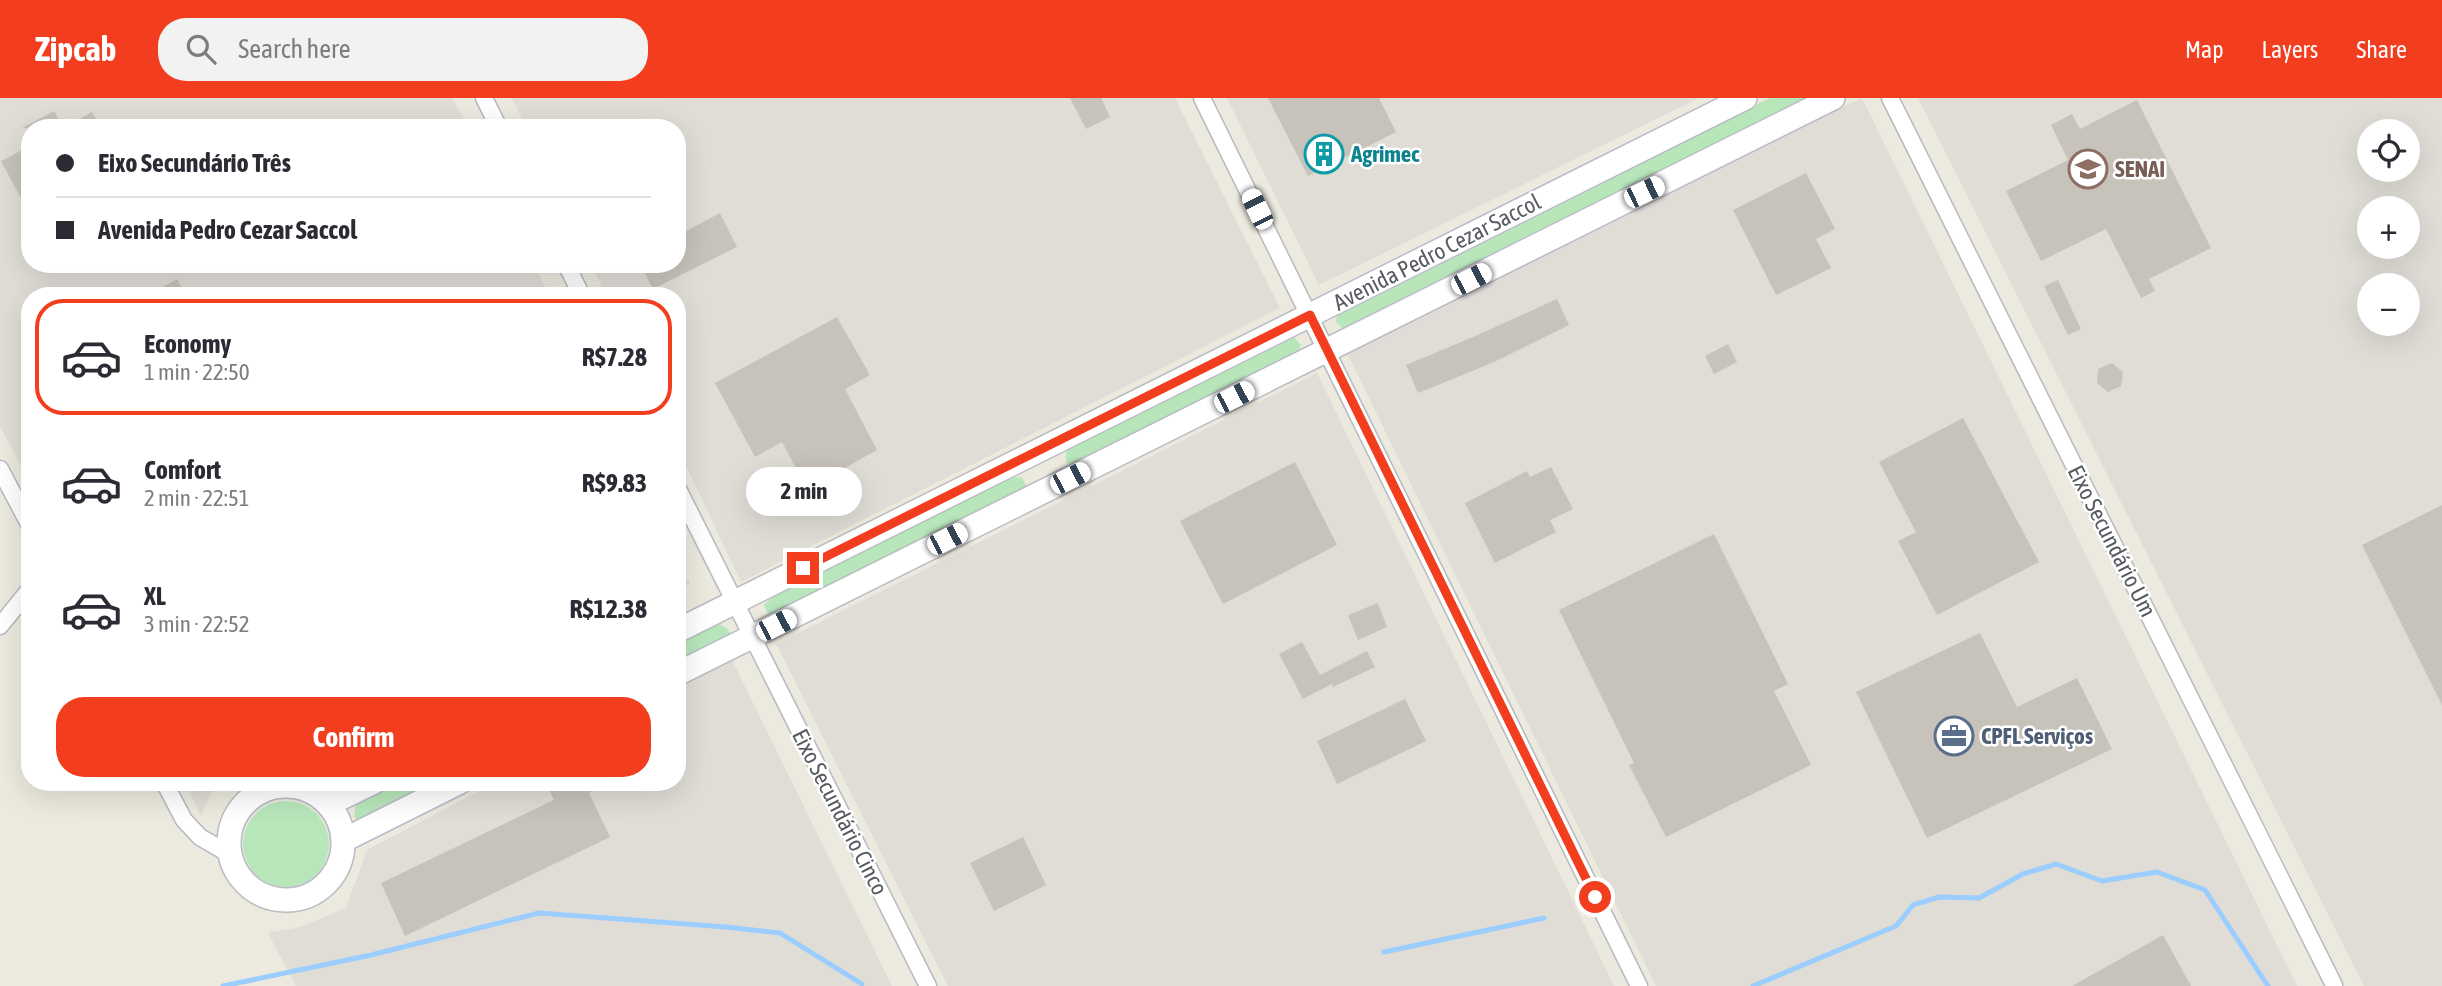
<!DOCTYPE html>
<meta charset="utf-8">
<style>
body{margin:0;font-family:"Asap Condensed",sans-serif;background:#f2f2f3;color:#2b2b33;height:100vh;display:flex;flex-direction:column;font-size:26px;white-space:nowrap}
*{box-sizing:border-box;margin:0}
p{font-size:23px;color:#7c7c81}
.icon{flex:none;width:38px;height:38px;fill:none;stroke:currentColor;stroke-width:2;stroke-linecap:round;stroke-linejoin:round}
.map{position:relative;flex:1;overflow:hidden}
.side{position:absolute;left:21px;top:189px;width:665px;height:504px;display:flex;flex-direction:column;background:#fff;border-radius:28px;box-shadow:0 7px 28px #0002}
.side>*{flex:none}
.guide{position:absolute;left:21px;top:21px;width:665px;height:154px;border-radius:28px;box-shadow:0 7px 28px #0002;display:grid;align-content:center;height:154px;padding:0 35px;background:#fff}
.buttons{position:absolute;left:2357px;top:21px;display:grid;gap:14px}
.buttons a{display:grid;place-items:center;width:63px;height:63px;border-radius:50%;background:#fff;box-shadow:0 7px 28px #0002;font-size:35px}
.end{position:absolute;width:32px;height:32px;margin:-16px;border:9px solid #f23d1e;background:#fff;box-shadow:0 0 0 4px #fff}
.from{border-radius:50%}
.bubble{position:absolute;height:49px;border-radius:24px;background:#fff;box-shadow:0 7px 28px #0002;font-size:23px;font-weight:700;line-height:49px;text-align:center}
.car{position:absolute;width:21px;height:42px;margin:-21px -10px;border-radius:9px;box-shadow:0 0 5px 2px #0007;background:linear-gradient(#fff 24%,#345 0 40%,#fff 0 76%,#345 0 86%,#fff 0)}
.guide b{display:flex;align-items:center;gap:24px;height:66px;font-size:26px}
.guide b+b{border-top:2px solid #e1e1e2}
.guide i{width:18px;height:18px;background:#2b2b33}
ul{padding:12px 0 0;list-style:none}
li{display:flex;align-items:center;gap:21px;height:116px;margin:0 14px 10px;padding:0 21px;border:4px solid transparent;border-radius:28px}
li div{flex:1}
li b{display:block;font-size:26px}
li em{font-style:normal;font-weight:700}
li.current{border-color:#f23d1e}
li>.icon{width:63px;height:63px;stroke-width:1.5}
.primary-button{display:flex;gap:14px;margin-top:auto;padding:14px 35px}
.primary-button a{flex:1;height:80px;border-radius:28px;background:#f23d1e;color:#fff;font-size:28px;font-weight:700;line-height:80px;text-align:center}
header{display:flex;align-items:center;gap:42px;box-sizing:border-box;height:98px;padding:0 35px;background:#f23d1e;color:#fff}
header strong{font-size:33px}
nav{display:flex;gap:38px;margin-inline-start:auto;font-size:24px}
.search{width:490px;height:63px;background:#f2f2f3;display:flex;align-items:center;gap:18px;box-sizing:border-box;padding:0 24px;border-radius:28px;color:#7c7c81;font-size:26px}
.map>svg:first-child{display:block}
.industrial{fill:#dfddd6;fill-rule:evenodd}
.green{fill:#b8e6bb}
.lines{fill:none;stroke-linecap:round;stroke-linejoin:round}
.stream{stroke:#9bcdff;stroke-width:5}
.building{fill:#c7c3bb}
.street-casing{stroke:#b6b9bf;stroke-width:19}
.secondary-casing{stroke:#b9bcc4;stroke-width:26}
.street{stroke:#fff;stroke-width:16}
.secondary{stroke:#fff;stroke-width:23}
.route{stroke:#f23d1e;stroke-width:9}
.labels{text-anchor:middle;stroke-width:5;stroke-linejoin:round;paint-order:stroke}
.culture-label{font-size:23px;font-weight:bold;fill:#0d838f;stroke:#fff;text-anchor:start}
.education-label{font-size:23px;font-weight:bold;fill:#785e54;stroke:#fff;text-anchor:start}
.street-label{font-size:23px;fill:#575b61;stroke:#fff}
.service-label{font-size:23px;font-weight:bold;fill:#4e5e75;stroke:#fff;text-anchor:start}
</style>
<header>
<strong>Zipcab</strong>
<div class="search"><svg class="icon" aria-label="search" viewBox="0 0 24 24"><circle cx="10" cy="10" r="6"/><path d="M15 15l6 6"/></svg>Search here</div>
<nav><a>Map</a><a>Layers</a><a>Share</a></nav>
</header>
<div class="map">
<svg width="2442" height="888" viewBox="0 0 2442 888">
<rect width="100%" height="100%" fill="#eceade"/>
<!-- industrial -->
<g class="industrial">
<polygon points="0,0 453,0 468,30 30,30 30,166 534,166 549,198 30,198 30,386 0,328"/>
<polygon points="512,0 1175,0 1280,210 741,484 677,349 677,198 606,198 591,166 677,166 677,30 526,30"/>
<polygon points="1227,0 1699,0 1319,187"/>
<polygon points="1862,0 2297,888 1656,888 1345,251"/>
<path d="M 1918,0 L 2442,0 L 2442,888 L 2364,888 ZM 2370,33 L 2408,33 L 2408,72 L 2370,72 ZM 2370,110 L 2408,110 L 2408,149 L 2370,149 ZM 2370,187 L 2408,187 L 2408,226 L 2370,226 Z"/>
<polygon points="1317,275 1614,888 948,888 776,546"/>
<polygon points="677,461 690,486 677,492"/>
<polygon points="731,560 892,888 296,888 268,835 300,829 346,810 367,752 496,684 677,684 677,589"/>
<polygon points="184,684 220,684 215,687 201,718"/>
</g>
<!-- green -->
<g class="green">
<polygon points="1770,0 1811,0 1343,231 1336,224 1337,213"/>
<polygon points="1293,238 1301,247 1298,254 1083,366 1074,369 1066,364 1066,352"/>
<polygon points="1022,379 1027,389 1024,397 776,522 767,514 764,507 772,499 1010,380"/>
<polygon points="719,526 728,531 731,537 677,569 677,546"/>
<polygon points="398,684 449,684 362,724 354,719 356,705"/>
<circle cx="286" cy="746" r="43"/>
</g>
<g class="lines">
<!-- stream -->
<g class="stream">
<polyline points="1384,854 1544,820"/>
<polyline points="223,888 371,857 539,815 726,829 780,835 862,886"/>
<polyline points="1753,888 1896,828 1913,807 1939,799 1979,800 2023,776 2056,766 2102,783 2157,774 2205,792 2268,888"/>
</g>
</g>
<!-- building -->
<g class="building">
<polygon points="1070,0 1101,0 1110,19 1086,31"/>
<polygon points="1268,0 1379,0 1396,34 1308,78"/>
<polygon points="2137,2 2211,150 2149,181 2155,193 2141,200 2106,131 2041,163 2006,93 2068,62 2051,27 2072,16 2080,31"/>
<polygon points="54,13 63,30 92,14 101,30 22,30"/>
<polygon points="30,48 30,117 1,63"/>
<polygon points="1806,75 1835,131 1816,141 1831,170 1776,197 1733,112"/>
<polygon points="720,115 737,149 653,191 640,166 677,166 677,138"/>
<polygon points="177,181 186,198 146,198"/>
<polygon points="2058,182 2081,231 2068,237 2044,188"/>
<polygon points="1557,201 1569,227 1492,265 1418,295 1406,267 1480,236"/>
<polygon points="837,219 870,277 845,291 877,352 807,391 782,344 755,359 715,285"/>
<polygon points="1728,246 1737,264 1714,276 1705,258"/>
<polygon points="2112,265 2123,274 2121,288 2108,294 2097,285 2098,271"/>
<polygon points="1963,320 2039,464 1937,517 1898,443 1916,434 1879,364"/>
<polygon points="1295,364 1337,447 1223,506 1180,423"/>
<polygon points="1551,369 1573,411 1550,422 1556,434 1495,465 1465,405 1527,373 1530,379"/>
<polygon points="2442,407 2442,607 2362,447"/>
<polygon points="1714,436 1788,586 1774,593 1811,667 1666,739 1629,667 1634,665 1559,512"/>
<polygon points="1378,505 1387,529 1358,542 1348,517"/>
<polygon points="1980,535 2017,609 2077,580 2112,651 1927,740 1856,594"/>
<polygon points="1302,544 1320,577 1367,553 1375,569 1333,589 1332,586 1303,601 1279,556"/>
<polygon points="1405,601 1426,643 1337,686 1317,643"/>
<polygon points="545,684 610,684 589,695 610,739 405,838 381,785 554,702"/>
<polygon points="1023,739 1046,787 994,813 970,765"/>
<polygon points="2163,837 2191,888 2072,888"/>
</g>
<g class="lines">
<defs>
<g id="street">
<polyline points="484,0 499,30"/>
<polyline points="1202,0 1639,888"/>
<polyline points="1890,0 2334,887"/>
<polyline points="566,166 582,198"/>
<polyline points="0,371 30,428"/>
<polyline points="677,389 928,888"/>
<polyline points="0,528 30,491"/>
<polyline points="164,684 184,722 200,739 229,756"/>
</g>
<g id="secondary">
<polyline points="677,533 1745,0"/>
<polyline points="677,576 1833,0"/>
<circle cx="286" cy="745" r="57"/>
<polyline points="329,706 374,684"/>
<polyline points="344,742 460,684"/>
</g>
</defs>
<!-- street casing -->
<use href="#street" class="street-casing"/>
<!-- secondary casing -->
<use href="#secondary" class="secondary-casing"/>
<!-- street -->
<use href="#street" class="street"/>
<!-- secondary -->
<use href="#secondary" class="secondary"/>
</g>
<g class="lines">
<!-- route -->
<polyline class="route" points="803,470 1310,217 1595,799"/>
</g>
<!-- icons -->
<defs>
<symbol id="building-ring" viewBox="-11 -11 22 22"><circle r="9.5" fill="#fff" stroke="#0f9aa8" stroke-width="1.5"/><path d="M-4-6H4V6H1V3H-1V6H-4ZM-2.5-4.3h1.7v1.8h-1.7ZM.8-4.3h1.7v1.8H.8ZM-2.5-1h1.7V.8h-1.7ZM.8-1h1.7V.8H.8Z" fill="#0f9aa8"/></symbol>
<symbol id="university-ring" viewBox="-11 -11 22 22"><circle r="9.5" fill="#fff" stroke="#8d6e63" stroke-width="1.5"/><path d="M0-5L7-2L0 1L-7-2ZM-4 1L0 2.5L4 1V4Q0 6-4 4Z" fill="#8d6e63"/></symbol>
<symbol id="office-ring" viewBox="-11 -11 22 22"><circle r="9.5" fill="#fff" stroke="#5c6f8a" stroke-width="1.5"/><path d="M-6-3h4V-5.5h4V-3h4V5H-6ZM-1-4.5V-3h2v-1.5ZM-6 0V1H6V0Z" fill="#5c6f8a"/></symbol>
</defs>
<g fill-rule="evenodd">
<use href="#building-ring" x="1302" y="34" width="44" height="44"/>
<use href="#university-ring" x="2066" y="49" width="44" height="44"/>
<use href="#office-ring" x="1932" y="616" width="44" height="44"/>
</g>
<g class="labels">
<!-- culture labels -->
<g class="culture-label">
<text x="1351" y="64">Agrimec</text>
</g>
<!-- education labels -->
<g class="education-label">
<text x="2115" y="79">SENAI</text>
</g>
<!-- street labels -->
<g class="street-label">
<text transform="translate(1437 154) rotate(-27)" y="8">Avenida Pedro Cezar Saccol</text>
<text transform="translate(2112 443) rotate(63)" y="8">Eixo Secundário Um</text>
<text transform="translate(840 714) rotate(63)" y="8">Eixo Secundário Cinco</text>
</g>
<!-- service labels -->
<g class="service-label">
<text x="1981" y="646">CPFL Serviços</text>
</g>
</g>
</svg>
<div class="buttons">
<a><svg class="icon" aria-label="locate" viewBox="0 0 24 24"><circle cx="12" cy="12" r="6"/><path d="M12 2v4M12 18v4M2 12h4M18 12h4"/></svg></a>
<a>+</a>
<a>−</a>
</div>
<i class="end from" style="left:1595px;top:799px"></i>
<i class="end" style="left:803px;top:470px"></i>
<div class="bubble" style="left:746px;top:369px;width:116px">2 min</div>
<i class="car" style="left:1644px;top:94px;rotate:64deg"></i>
<i class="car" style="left:1257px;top:111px;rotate:334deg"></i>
<i class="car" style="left:1471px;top:181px;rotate:63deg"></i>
<i class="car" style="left:1234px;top:299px;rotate:63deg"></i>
<i class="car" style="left:1070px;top:380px;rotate:63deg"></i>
<i class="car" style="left:947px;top:441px;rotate:63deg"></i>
<i class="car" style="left:776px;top:527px;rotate:63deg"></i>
<div class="guide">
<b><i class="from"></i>Eixo Secundário Três</b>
<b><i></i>Avenida Pedro Cezar Saccol</b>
</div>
<section class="side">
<ul>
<li class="current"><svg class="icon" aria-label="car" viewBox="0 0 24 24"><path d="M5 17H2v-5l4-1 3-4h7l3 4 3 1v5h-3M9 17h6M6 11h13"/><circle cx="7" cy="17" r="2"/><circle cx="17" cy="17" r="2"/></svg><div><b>Economy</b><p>1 min · 22:50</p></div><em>R$7.28</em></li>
<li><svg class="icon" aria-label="car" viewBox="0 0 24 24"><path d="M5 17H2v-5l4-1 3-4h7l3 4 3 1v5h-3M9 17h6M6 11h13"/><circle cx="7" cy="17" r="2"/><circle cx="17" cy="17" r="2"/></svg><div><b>Comfort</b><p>2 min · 22:51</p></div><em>R$9.83</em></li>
<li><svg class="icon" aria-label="car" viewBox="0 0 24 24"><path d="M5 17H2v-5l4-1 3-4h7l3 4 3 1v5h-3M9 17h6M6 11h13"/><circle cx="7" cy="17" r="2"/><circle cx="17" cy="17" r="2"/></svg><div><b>XL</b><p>3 min · 22:52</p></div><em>R$12.38</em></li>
</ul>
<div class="primary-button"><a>Confirm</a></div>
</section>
</div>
